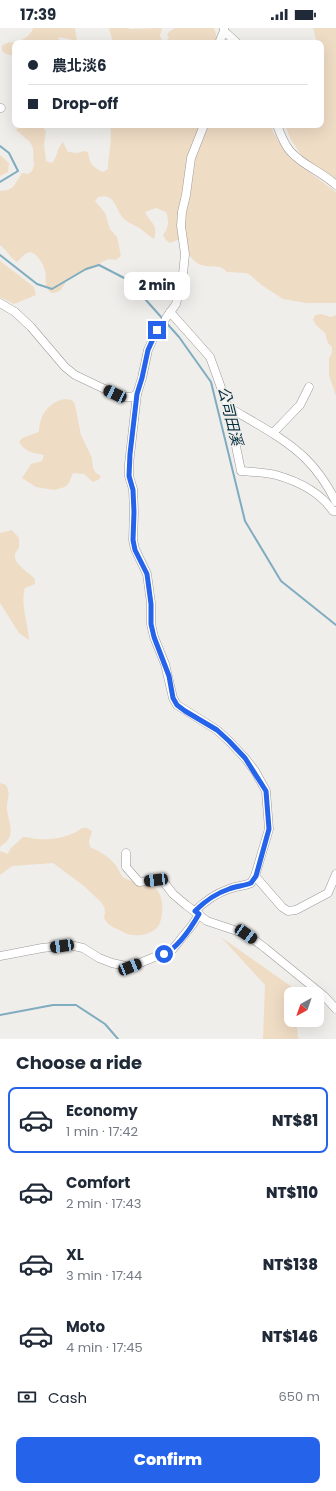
<!DOCTYPE html>
<meta charset="utf-8">
<style>
body{margin:0;font-family:Poppins,"Noto Sans TC",sans-serif;background:#f6f6f7;color:#1f2937;height:100vh;display:flex;flex-direction:column;font-size:15px;white-space:nowrap}
*{box-sizing:border-box;margin:0}
p{font-size:13px;color:#747a83}
.icon{flex:none;width:22px;height:22px;fill:none;stroke:currentColor;stroke-width:2;stroke-linecap:round;stroke-linejoin:round}
.map{position:relative;height:1011px;overflow:hidden}
.panel{display:flex;flex-direction:column;background:#fff;flex:1}
.panel>*{flex:none}
.hud{position:absolute;left:12px;top:12px;width:312px;height:88px;border-radius:8px;box-shadow:0 4px 16px #0002;display:grid;align-content:center;height:88px;padding:0 16px;background:#fff}
.needle{width:26px;rotate:220deg}
.fabs{position:absolute;left:284px;top:959px;display:grid;gap:8px}
.fabs a{display:grid;place-items:center;width:40px;height:40px;border-radius:8px;background:#fff;box-shadow:0 4px 16px #0002;font-size:20px}
.end{position:absolute;width:18px;height:18px;margin:-9px;border:5px solid #2563eb;background:#fff;box-shadow:0 0 0 2px #fff}
.from{border-radius:50%}
.bubble{position:absolute;height:28px;border-radius:8px;background:#fff;box-shadow:0 4px 16px #0002;font-size:13px;font-weight:800;line-height:28px;text-align:center}
.car{position:absolute;width:12px;height:24px;margin:-12px -6px;border-radius:5px;box-shadow:0 0 3px 1px #0007;background:linear-gradient(#222 24%,#8ab4d8 0 40%,#222 0 76%,#8ab4d8 0 86%,#222 0)}
.hud b{display:flex;align-items:center;gap:14px;height:38px;font-size:15px}
.hud b+b{border-top:1px solid #e0e1e3}
.hud i{width:10px;height:10px;background:#1f2937}
ul{padding:0;list-style:none}
li{display:flex;align-items:center;gap:12px;height:66px;margin:0 8px 6px;padding:0 8px;border:2px solid transparent;border-radius:8px}
li div{flex:1}
li b{display:block;font-size:15px}
li em{font-style:normal;font-weight:800}
li.current{border-color:#2563eb}
li>.icon{width:36px;height:36px;stroke-width:1.5}
h2{padding:0 16px;font-size:18px;line-height:48px}
.pay{display:flex;align-items:center;gap:10px;height:44px;padding:0 16px;font-size:15px}
.pay p{margin-inline-start:auto}
.cta{display:flex;gap:8px;margin-top:auto;padding:8px 16px}
.cta a{flex:1;height:46px;border-radius:8px;background:#2563eb;color:#fff;font-size:16px;font-weight:800;line-height:46px;text-align:center}
.status{display:flex;justify-content:space-between;align-items:center;height:28px;padding:0 20px;background:#fff;direction:ltr}
.status svg{height:11px;fill:currentColor}
.map>svg:first-child{display:block}
.green{fill:#efdcc5}
.lines{fill:none;stroke-linecap:round;stroke-linejoin:round}
.stream{stroke:#7facbf;stroke-width:2}
.minor-casing{stroke:#9c9a98;stroke-width:9}
.minor{stroke:#fff;stroke-width:8}
.route{stroke:#2563eb;stroke-width:5}
.labels{text-anchor:middle;stroke-width:3;stroke-linejoin:round;paint-order:stroke}
.water-label{font-size:15px;font-style:italic;fill:#052f3e;stroke:#f0eeeb}
</style>
<div class="status"><b>17:39</b><svg viewBox="0 0 49 12"><path d="M0 12V9h3v3zM5 12V6h3v6zM10 12V3h3v9zM15 12V0h3v12zM26 1h20v11H26zM47 4h2v5h-2z"/></svg></div>
<div class="map">
<svg width="336" height="1011" viewBox="0 0 336 1011">
<rect width="100%" height="100%" fill="#f0eeeb"/>
<!-- green -->
<g class="green">
<path d="M 33,0 L 75,0 L 77,13 L 59,9 L 58,15 L 15,15 L 15,28 L 6,26 L 2,23 L 2,18 C 12,11 13,17 20,13 C 25,11 32,5 33,0 Z"/>
<polygon points="109,0 129,0 129,1 162,0 160,8 162,12 166,13 169,10 167,7 170,3 175,0 214,0 217,10 215,15 113,15"/>
<polygon points="313,0 336,0 336,158 304,131 291,112 285,97 321,97 321,42 324,40 321,30 321,15 317,15"/>
<path d="M 20,97 L 40,97 L 46,103 L 44,117 L 46,133 L 52,135 C 58,128 56,121 63,114 L 68,124 L 78,125 L 83,123 L 88,124 C 90,137 92,138 103,144 L 108,141 C 108,126 113,112 110,97 L 271,97 L 273,104 L 289,129 L 336,164 L 336,275 L 306,275 L 283,271 L 263,258 L 250,247 L 246,245 L 227,244 C 220,237 216,239 207,238 C 193,238 186,222 180,211 L 170,215 L 166,212 L 163,207 C 169,200 169,193 166,184 L 156,180 L 145,184 C 150,195 159,196 154,211 C 148,208 143,202 138,199 C 133,197 129,195 124,191 C 115,182 116,164 98,169 L 95,173 L 105,185 L 110,201 L 117,209 L 121,228 L 116,232 C 104,229 102,236 91,241 C 84,243 77,245 71,249 C 61,255 66,265 51,265 C 43,256 47,253 45,243 C 44,237 39,230 35,226 L 30,224 L 25,226 L 17,234 C 10,230 7,222 0,217 L 0,163 L 8,162 L 13,159 L 22,145 L 28,146 L 32,143 L 34,137 L 33,120 L 30,114 L 16,102 Z"/>
<polygon points="0,127 9,135 8,144 0,148"/>
<polygon points="0,233 34,259 36,267 14,276 0,269"/>
<polygon points="321,286 331,289 336,287 336,368 329,347 329,330 332,325 332,319 328,315 325,305 316,297 313,292 315,287"/>
<path d="M 67,371 L 73,373 L 75,377 L 81,407 L 92,430 L 93,440 L 96,445 L 101,448 L 98,452 L 93,454 L 84,446 L 73,445 L 69,455 L 65,459 L 54,462 L 36,459 L 22,450 L 31,436 L 42,433 L 44,427 C 33,425 25,424 19,414 L 22,410 L 39,404 C 39,387 50,372 67,371 Z"/>
<path d="M 12,502 L 19,510 L 19,520 C 6,533 27,542 35,551 L 35,556 L 25,560 C 20,574 28,596 29,612 L 19,605 L 0,575 L 0,505 Z"/>
<path d="M 0,755 L 6,757 C 12,768 6,772 7,782 C 8,792 15,804 7,813 C 5,815 2,817 0,819 Z"/>
<path d="M 82,800 L 87,800 L 92,803 L 89,813 L 90,819 C 101,824 110,829 117,839 C 119,842 120,846 123,849 C 133,856 145,853 155,860 C 164,867 164,887 159,897 C 152,908 133,910 123,904 C 114,899 110,900 104,890 L 105,884 L 104,879 L 101,874 L 84,858 L 53,835 L 12,838 L 0,847 L 0,823 L 8,826 L 10,821 L 23,809 C 29,809 34,811 39,811 C 53,812 71,809 82,800 Z"/>
<polygon points="221,909 292,959 291,992 296,992 298,1009 299,1011 263,1011 265,957"/>
</g>
<g class="lines">
<!-- stream -->
<g class="stream">
<polyline points="0,118 9,125 18,143 0,154"/>
<polyline points="0,227 37,256 52,261 86,241 99,237 128,252 179,309 211,354 245,493 281,553 336,597"/>
<polyline points="0,987 53,977 76,977 105,996 118,1011"/>
</g>
<defs>
<g id="minor">
<polyline points="224,3 237,15"/>
<polyline points="219,15 224,3 224,0"/>
<polyline points="0,80 1,80"/>
<path d="M 277,97 C 280,105 284,116 290,123 C 302,137 322,144 336,157"/>
<polyline points="0,275 15,284 31,299 65,339 75,347 115,366 125,369 132,369 137,366 142,350 148,322 157,302"/>
<path d="M 170,284 L 210,329 L 228,379 L 241,443 C 252,444 265,444 276,447 C 297,453 320,464 333,483 L 336,483"/>
<polyline points="166,290 176,276 183,246 185,226 181,198 182,184 186,167 191,130 204,97"/>
<path d="M 137,366 L 129,436 L 129,448 L 133,461 L 134,484 L 133,512 L 135,521 L 147,546 L 151,575 L 151,596 L 154,609 L 165,636 L 173,670 L 177,677 L 217,702 L 229,713 L 245,730 L 255,743 L 266,763 L 269,801 L 255,848 L 251,855 C 244,858 236,858 229,861 C 217,865 204,874 195,883"/>
<path d="M 228,379 C 253,394 285,410 306,431 C 318,443 328,458 336,474"/>
<polyline points="273,405 300,377 309,359"/>
<polyline points="126,825 126,839 139,854 156,852 163,853 173,866 186,877 207,893 246,906 265,920 324,968 336,981"/>
<polyline points="255,848 282,879 288,883 296,882 328,865 336,846"/>
<polyline points="0,928 42,920 70,917 83,920 99,930 112,935 130,939 172,922 193,896 199,886"/>
</g>
</defs>
<!-- minor casing -->
<use href="#minor" class="minor-casing"/>
<!-- minor -->
<use href="#minor" class="minor"/>
</g>
<g class="lines">
<!-- route -->
<path class="route" d="M 157,302 L 148,322 L 142,350 L 137,366 L 130,426 L 129,448 L 133,462 L 134,484 L 133,512 L 135,522 L 147,546 L 151,576 L 151,596 L 154,609 L 169,648 L 173,670 L 177,677 L 185,683 L 217,702 L 229,713 L 245,730 L 266,763 L 269,801 L 256,848 L 251,855 C 244,858 236,858 229,861 C 217,865 204,874 195,883 L 199,886 C 191,900 179,919 164,926"/>
</g>
<g class="labels">
<!-- water labels -->
<g class="water-label">
<text transform="translate(230 388) rotate(76)" y="5">公司田溪</text>
</g>
</g>
</svg>
<div class="fabs">
<a><svg class="needle" viewBox="-14 -14 28 28"><path d="M0-13l5 13h-10z" fill="#e53935"/><path d="M0 13l5-13h-10z" fill="#747a83"/></svg></a>
</div>
<i class="end from" style="left:164px;top:926px"></i>
<i class="end" style="left:157px;top:302px"></i>
<div class="bubble" style="left:124px;top:244px;width:66px">2 min</div>
<i class="car" style="left:115px;top:366px;rotate:295deg"></i>
<i class="car" style="left:156px;top:852px;rotate:263deg"></i>
<i class="car" style="left:246px;top:906px;rotate:125deg"></i>
<i class="car" style="left:62px;top:918px;rotate:262deg"></i>
<i class="car" style="left:130px;top:939px;rotate:68deg"></i>
<div class="hud">
<b><i class="from"></i>農北淡6</b>
<b><i></i>Drop-off</b>
</div>
</div>
<section class="panel">
<h2>Choose a ride</h2>
<ul>
<li class="current"><svg class="icon" aria-label="car" viewBox="0 0 24 24"><path d="M5 17H2v-5l4-1 3-4h7l3 4 3 1v5h-3M9 17h6M6 11h13"/><circle cx="7" cy="17" r="2"/><circle cx="17" cy="17" r="2"/></svg><div><b>Economy</b><p>1 min · 17:42</p></div><em>NT$81</em></li>
<li><svg class="icon" aria-label="car" viewBox="0 0 24 24"><path d="M5 17H2v-5l4-1 3-4h7l3 4 3 1v5h-3M9 17h6M6 11h13"/><circle cx="7" cy="17" r="2"/><circle cx="17" cy="17" r="2"/></svg><div><b>Comfort</b><p>2 min · 17:43</p></div><em>NT$110</em></li>
<li><svg class="icon" aria-label="car" viewBox="0 0 24 24"><path d="M5 17H2v-5l4-1 3-4h7l3 4 3 1v5h-3M9 17h6M6 11h13"/><circle cx="7" cy="17" r="2"/><circle cx="17" cy="17" r="2"/></svg><div><b>XL</b><p>3 min · 17:44</p></div><em>NT$138</em></li>
<li><svg class="icon" aria-label="car" viewBox="0 0 24 24"><path d="M5 17H2v-5l4-1 3-4h7l3 4 3 1v5h-3M9 17h6M6 11h13"/><circle cx="7" cy="17" r="2"/><circle cx="17" cy="17" r="2"/></svg><div><b>Moto</b><p>4 min · 17:45</p></div><em>NT$146</em></li>
</ul>
<div class="pay"><svg class="icon" aria-label="cash" viewBox="0 0 24 24"><path d="M3 7h18v10H3z"/><circle cx="12" cy="12" r="2"/></svg>Cash<p>650 m</p></div>
<div class="cta"><a>Confirm</a></div>
</section>
